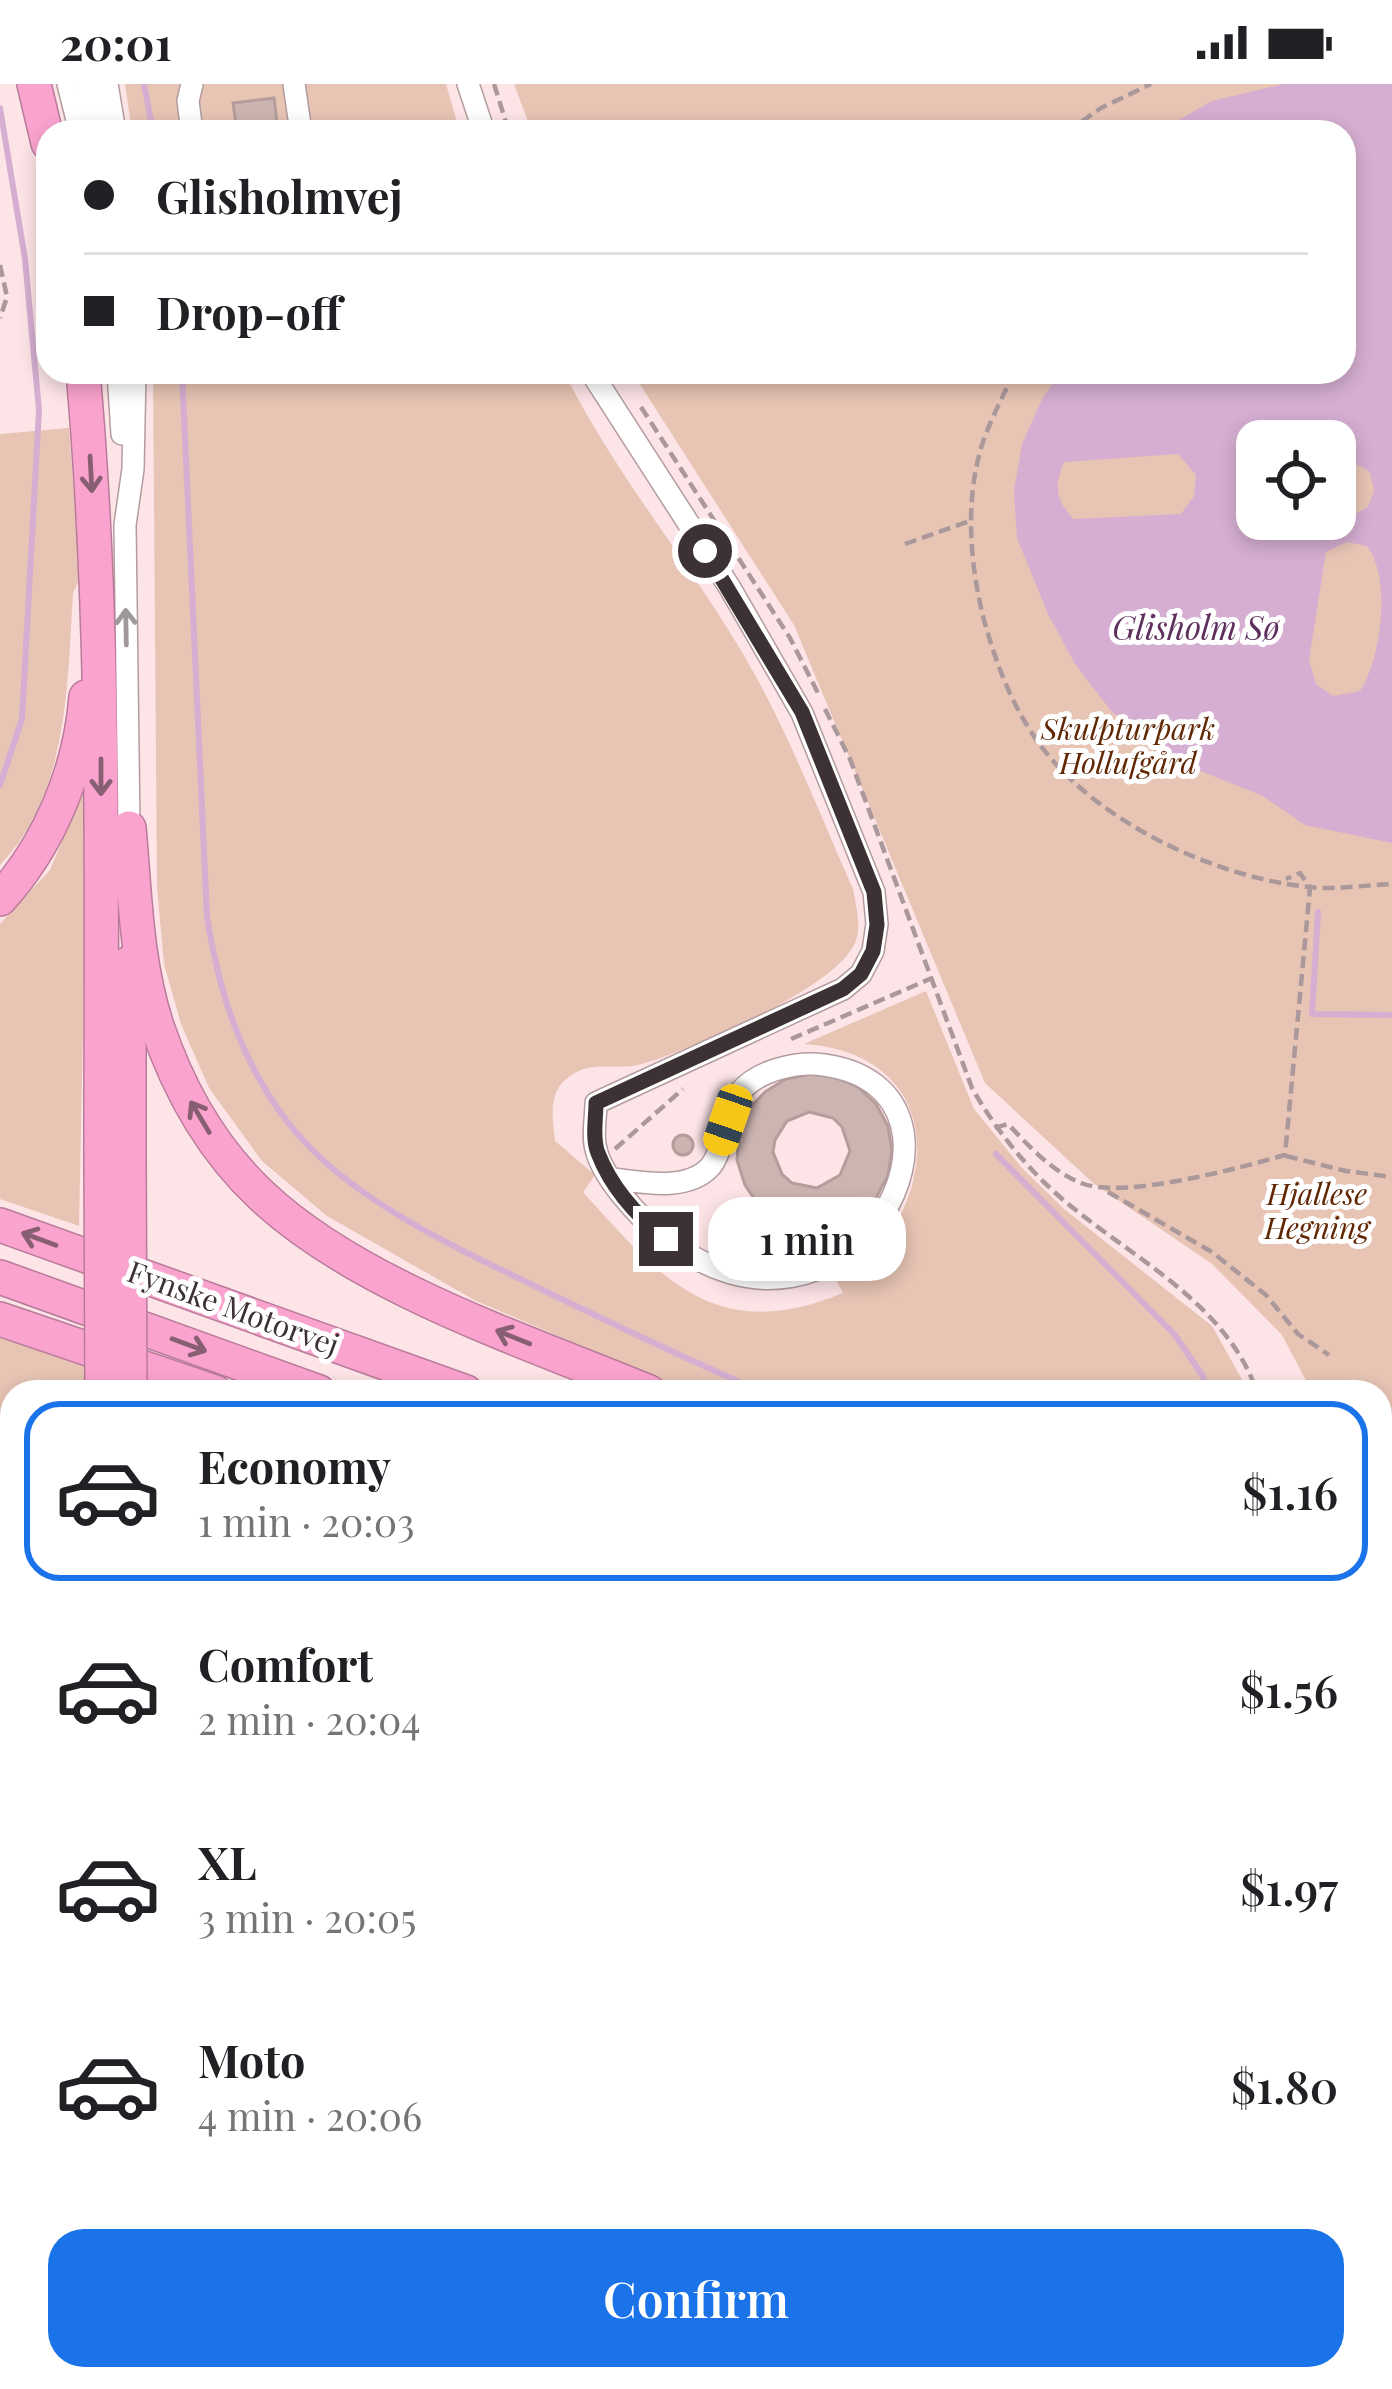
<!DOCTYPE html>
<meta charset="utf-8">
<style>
body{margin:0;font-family:"Playfair Display",serif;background:#f2f2f2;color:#202124;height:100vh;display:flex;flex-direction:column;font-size:45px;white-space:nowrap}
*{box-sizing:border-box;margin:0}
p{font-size:39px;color:#757577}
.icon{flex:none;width:66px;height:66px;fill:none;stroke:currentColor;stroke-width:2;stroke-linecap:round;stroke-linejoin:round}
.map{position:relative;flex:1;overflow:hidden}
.details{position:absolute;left:0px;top:1296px;width:1392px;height:1011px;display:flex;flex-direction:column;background:#fff;border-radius:36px 36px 0 0;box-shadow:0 6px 18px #0003}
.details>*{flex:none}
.hud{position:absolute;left:36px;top:36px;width:1320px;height:264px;border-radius:36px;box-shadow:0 6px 18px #0003;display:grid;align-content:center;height:264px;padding:0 48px;background:#fff}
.fabs{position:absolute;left:1236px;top:336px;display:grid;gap:24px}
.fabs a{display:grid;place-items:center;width:120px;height:120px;border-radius:24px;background:#fff;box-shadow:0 6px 18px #0003;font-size:60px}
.end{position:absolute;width:54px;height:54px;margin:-27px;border:15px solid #3c3234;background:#fff;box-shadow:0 0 0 6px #fff}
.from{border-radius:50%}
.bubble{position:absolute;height:84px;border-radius:36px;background:#fff;box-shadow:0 6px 18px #0003;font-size:39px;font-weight:600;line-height:84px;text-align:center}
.car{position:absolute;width:36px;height:72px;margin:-36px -18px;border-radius:15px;box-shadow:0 0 9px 3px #0007;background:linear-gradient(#f5c518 24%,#345 0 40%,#f5c518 0 76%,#345 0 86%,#f5c518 0)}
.hud b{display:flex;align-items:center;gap:42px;height:114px;font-size:45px}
.hud b+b{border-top:3px solid #e0e0e0}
.hud i{width:30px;height:30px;background:#202124}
ul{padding:21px 0 0;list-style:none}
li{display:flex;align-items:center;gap:36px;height:180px;margin:0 24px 18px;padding:0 24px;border:6px solid transparent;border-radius:36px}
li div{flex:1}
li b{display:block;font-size:45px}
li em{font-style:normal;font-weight:600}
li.selected{border-color:#1a73e8}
li>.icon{width:108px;height:108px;stroke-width:1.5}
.button{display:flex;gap:24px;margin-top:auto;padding:24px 48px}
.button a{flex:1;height:138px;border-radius:36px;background:#1a73e8;color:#fff;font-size:48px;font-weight:600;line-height:138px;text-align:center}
.status{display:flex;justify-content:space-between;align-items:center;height:84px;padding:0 60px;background:#fff;direction:ltr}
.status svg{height:33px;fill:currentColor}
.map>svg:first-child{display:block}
.green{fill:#e7c4b4;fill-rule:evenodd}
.water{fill:#d5aed1;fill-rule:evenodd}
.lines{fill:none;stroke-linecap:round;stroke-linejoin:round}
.stream{stroke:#d5aed1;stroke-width:6}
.building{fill:#ccb4b1;stroke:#b49d9a;stroke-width:3;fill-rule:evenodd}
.minor-casing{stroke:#b39c9f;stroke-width:24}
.highway-casing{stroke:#b87b99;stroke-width:36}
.path{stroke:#aa989a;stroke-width:4.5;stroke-dasharray:12 6;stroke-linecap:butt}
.minor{stroke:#fff;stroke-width:21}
.highway{stroke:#fba3cf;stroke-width:33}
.highway-bridge-casing{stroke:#b87b99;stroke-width:36;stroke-linecap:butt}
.highway-bridge{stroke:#fba3cf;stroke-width:33}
.oneway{stroke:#885f72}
.oneway2{stroke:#9e989a}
.route{stroke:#3c3234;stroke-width:15}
.labels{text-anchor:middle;stroke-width:10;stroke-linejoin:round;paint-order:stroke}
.park-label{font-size:30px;font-style:italic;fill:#612703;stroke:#fff}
.street-label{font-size:30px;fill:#3c3234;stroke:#fff}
.water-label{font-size:33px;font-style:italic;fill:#5e2e5c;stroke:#fff}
</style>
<div class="status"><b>20:01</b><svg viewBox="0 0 49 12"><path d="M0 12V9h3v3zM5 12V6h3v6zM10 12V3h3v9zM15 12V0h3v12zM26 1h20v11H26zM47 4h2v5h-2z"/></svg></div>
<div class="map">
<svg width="1392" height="2305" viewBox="0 0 1392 2305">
<rect width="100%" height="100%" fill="#fde4e7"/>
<!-- green -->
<g class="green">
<polygon points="125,0 446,0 460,48 132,48"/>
<path d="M 514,0 L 1392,0 L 1392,1533 L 1380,1529 L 1380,1308 L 1312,1308 L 1282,1251 L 1212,1180 L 1093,1099 L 985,999 L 794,541 L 632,288 L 1344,288 L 1344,48 L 532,48 ZM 1257,357 L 1335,357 L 1335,435 L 1257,435 Z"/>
<path d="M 153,288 L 564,288 C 617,395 696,485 754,589 C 792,658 821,733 853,805 C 856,822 862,843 855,859 C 835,905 690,966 642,980 C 613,988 589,973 564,997 C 548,1012 553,1037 555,1057 L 595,1091 L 583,1108 C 663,1197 716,1261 843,1209 L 835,1194 C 854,1183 872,1173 887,1155 C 898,1141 905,1122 911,1105 C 935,1022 887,965 804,960 L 926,907 L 974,1025 L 1022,1084 L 1064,1125 L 1212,1242 L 1249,1308 L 690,1308 L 476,1217 L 327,1132 L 262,1077 L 209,1004 L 181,940 L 164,880 L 157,803 Z"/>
<path d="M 69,344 L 80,494 L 73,509 C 67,601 69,709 0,781 L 0,350 Z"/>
<polygon points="88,694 79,1142 0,1115 0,840 50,786"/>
<polygon points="0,1252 89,1283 89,1308 12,1308 12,1568 0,1577"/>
<polygon points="12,1641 12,2295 496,2295 495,2305 0,2305 0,1646"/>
<polygon points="1392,1761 1392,2305 1130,2305 1084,2295 1380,2295 1380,1763"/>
</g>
<!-- water -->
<path class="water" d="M 1284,0 L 1392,0 L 1392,759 L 1305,741 L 1263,712 L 1178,678 L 1112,628 L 1075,580 L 1048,530 L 1017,454 L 1014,407 L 1022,360 L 1043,313 L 1062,288 L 1344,288 L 1344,48 L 1157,48 L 1212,17 ZM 1257,357 L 1335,357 L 1335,381 L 1353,378 L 1370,388 L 1374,407 L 1368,423 L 1352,432 L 1335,430 L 1335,435 L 1257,435 ZM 1178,370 L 1196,391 L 1194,412 L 1181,430 L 1074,435 C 1055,416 1054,402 1064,378 ZM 1347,458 L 1367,462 C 1392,494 1381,576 1360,607 L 1333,612 L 1316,600 L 1309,576 L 1326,468 Z"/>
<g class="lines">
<!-- stream -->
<g class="stream">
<polyline points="144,0 153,48"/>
<polyline points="0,24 25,175 39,326 22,635 0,701"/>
<path d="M 182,288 L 207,833 C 219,908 240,975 286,1036 C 345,1115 459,1165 545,1207 C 617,1242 689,1276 762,1308"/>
<polyline points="1318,828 1312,930 1392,931"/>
<polyline points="996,1070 1175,1251 1202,1291 1208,1308"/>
</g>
</g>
<!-- building -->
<g class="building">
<polygon points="274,14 278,48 237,48 233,19"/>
<path d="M 811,990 L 835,993 L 858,1003 L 876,1020 L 888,1042 L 892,1067 L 888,1091 L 876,1114 L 857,1132 L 833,1142 L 807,1144 L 782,1137 L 760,1123 L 745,1101 L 737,1076 L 739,1051 L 748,1026 L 765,1008 L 786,995 ZM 809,1028 L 833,1034 L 842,1043 L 850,1067 L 840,1091 L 817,1104 L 792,1099 L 782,1090 L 773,1068 L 775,1056 L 787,1037 Z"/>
<circle cx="683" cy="1061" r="10"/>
</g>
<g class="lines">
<defs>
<g id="minor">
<polyline points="68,0 80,48"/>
<polyline points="89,0 96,48"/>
<polyline points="107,0 115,48"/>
<polyline points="294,0 301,48"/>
<polyline points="468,0 484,48"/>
<polyline points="192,48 188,17 192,0"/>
<polyline points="118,288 122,350"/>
<path d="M 591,288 L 730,504 L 802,629 L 874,808 L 877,840 L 873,867 L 861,890 L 843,905 L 596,1019 C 596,1033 592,1052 596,1065 C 602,1093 639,1133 661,1151 C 851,1304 1004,1006 824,981 C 798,977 758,986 740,1008 C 734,1015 730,1032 727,1041 C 722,1054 719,1073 710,1083 C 687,1108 641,1098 613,1095"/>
<polyline points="129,744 125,441 133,385 135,288"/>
</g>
<g id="highway">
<polyline points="34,0 48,59"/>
<path d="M 83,288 C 106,547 101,808 101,1068"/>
<path d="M 129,744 C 135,810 136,878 157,942 C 178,1004 212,1065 261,1111 C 357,1202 526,1257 649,1308"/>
<path d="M 0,815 C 49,761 80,687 86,613"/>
<polyline points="129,1069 129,879"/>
<polyline points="0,1141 466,1308"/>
<polyline points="0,1193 319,1308"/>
<polyline points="0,1235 215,1308"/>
<polyline points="1380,1574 1392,1577"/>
<polyline points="0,1591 12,1581"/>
<polyline points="1380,1612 1392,1616"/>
<polyline points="0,1620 12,1615"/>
<polyline points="1380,1649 1392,1653"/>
</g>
</defs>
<!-- minor casing -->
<use href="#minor" class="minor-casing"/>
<!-- highway casing -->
<use href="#highway" class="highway-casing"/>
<!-- path -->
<g class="path">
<polyline points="494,0 509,48"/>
<polyline points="1067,48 1101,24 1151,0"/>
<polyline points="0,181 7,213 0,234"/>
<path d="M 1014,288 C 1003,313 989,338 981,364 C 965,419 970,481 984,536 C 995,575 1008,612 1030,646 C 1083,732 1210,793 1309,803 C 1336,806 1365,801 1392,800"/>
<polyline points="641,323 790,554 818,609"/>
<polyline points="905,460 970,437"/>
<path d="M 825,625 L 850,675 L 972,1004 C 1000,1053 1036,1096 1082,1131 C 1146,1181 1229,1226 1257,1308"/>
<polyline points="791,955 932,894"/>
<path d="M 995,1044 L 1008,1040 C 1029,1062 1051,1087 1081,1099 C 1123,1116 1239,1084 1285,1071 L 1310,804 L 1300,789 L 1286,795"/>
<polyline points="615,1065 683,1005"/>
<polyline points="1286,1072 1346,1087 1392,1093"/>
<polyline points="1108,1108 1212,1168 1266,1211 1298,1250 1329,1271"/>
<polyline points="0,1710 12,1708"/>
<polyline points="1249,2295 1256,2305"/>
<polyline points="459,2305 460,2295"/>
</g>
<!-- minor -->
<use href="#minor" class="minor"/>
<!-- highway -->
<use href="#highway" class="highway"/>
<defs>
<g id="highway-bridge">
<polyline points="101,1068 102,1308"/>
<polyline points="129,1069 130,1308"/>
</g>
</defs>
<!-- highway-bridge casing -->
<use href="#highway-bridge" class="highway-bridge-casing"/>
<!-- highway-bridge -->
<use href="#highway-bridge" class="highway-bridge"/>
</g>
<!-- one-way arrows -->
<defs><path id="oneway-shaft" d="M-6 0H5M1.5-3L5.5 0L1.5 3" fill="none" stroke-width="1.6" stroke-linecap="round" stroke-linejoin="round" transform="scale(3)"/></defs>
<g class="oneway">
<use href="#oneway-shaft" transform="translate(91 390) rotate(87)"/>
<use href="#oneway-shaft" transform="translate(101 693) rotate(90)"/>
<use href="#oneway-shaft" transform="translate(200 1033) rotate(-121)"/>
<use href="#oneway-shaft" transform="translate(39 1155) rotate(-160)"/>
<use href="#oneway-shaft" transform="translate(513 1253) rotate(-158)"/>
<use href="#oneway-shaft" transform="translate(189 1261) rotate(20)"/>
</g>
<use class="oneway2" href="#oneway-shaft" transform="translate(126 543) rotate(-91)"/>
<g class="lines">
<!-- route -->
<path class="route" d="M 666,1155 C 638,1133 611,1103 598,1069 C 592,1055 596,1034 596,1019 L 843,905 L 861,890 L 873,867 L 877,841 L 874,808 L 802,628 L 705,467"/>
</g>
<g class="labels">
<!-- park labels -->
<g class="park-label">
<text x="1128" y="656">Skulpturpark<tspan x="1128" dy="34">Hollufgård</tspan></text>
<text x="1317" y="1121">Hjallese<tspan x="1317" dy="34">Hegning</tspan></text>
</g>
<!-- street labels -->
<g class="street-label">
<text transform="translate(233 1225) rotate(20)" y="10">Fynske Motorvej</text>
</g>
<!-- water labels -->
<g class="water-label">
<text x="1196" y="556">Glisholm Sø</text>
</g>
</g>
</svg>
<div class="fabs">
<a><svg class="icon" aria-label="locate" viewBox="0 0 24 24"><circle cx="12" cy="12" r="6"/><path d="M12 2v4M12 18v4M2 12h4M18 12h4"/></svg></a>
</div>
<i class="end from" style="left:705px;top:467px"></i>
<i class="end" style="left:666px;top:1155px"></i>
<div class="bubble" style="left:708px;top:1113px;width:198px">1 min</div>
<i class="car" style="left:728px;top:1036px;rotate:199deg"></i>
<div class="hud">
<b><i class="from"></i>Glisholmvej</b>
<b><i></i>Drop-off</b>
</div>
<section class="details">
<ul>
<li class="selected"><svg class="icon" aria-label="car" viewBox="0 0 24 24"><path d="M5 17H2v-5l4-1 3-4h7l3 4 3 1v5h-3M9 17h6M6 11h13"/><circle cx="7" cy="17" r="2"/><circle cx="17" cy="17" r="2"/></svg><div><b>Economy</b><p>1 min · 20:03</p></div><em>$1.16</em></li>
<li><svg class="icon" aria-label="car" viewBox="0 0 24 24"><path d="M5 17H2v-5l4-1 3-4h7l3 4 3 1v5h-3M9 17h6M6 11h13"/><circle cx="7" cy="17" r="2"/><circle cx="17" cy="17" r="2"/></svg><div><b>Comfort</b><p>2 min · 20:04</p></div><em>$1.56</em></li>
<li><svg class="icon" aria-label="car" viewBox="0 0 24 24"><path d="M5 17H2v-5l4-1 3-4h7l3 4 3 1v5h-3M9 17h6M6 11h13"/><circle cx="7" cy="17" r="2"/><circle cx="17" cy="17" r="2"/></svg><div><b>XL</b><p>3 min · 20:05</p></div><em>$1.97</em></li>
<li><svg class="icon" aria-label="car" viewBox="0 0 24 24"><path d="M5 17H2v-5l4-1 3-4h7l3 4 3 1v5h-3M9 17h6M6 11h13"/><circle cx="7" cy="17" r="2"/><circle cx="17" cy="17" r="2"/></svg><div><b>Moto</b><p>4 min · 20:06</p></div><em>$1.80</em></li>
</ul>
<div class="button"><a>Confirm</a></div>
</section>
</div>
